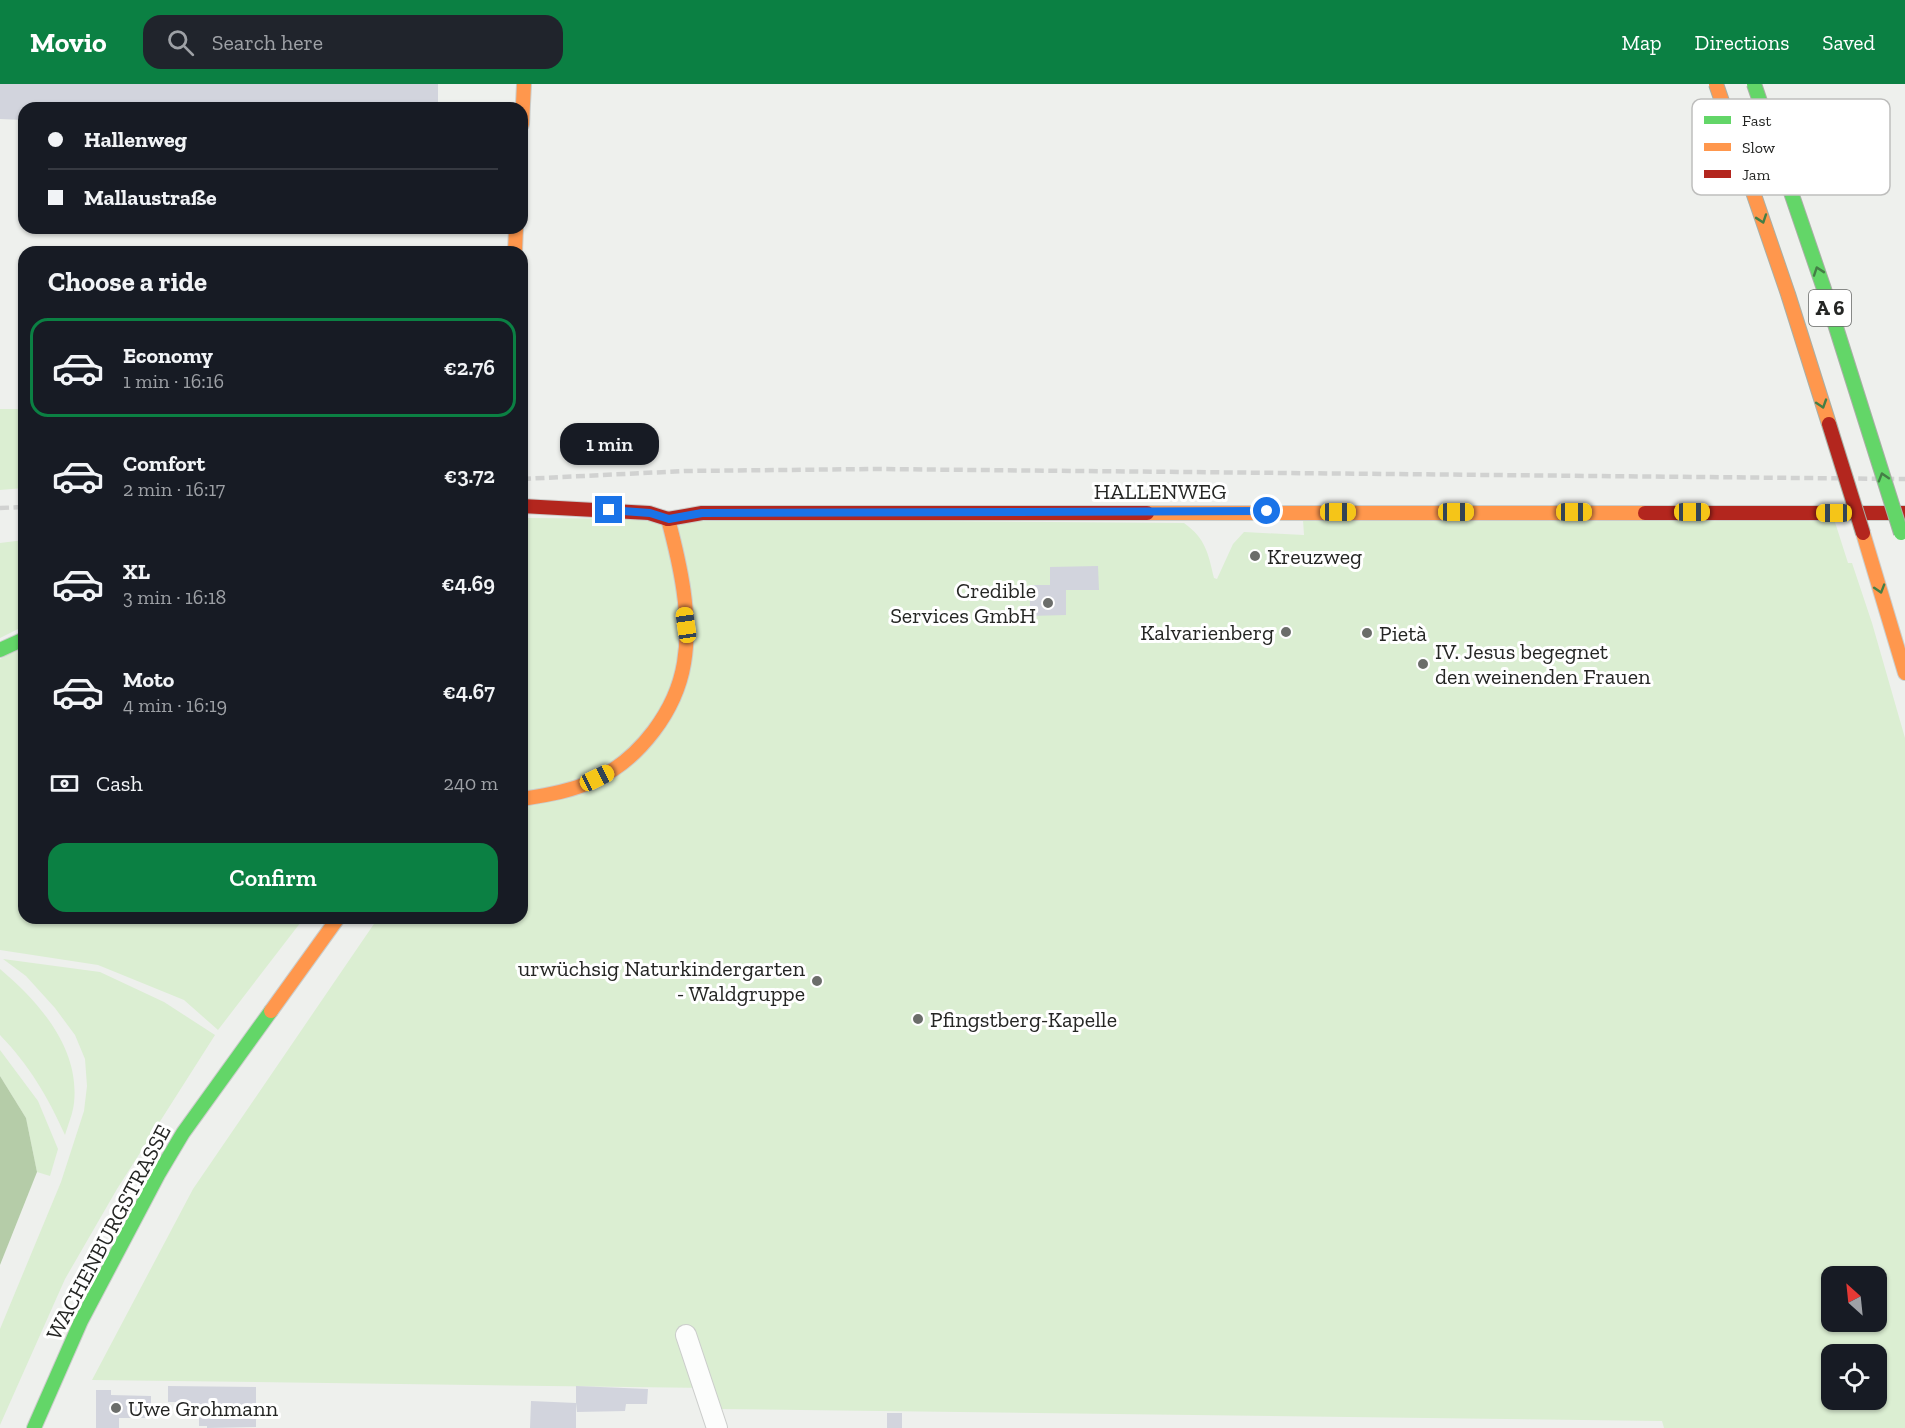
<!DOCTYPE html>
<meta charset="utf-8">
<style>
body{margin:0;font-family:"Zilla Slab",serif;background:#20242c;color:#f1f3f6;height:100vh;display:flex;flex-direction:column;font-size:22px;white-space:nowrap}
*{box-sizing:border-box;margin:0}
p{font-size:20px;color:#9ea1a6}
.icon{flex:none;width:33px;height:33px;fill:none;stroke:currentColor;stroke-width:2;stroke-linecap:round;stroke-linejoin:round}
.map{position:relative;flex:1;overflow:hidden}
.panel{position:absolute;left:18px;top:162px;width:510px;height:678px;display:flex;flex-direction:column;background:#171b24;border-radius:18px;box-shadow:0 2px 4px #0004}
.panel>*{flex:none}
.top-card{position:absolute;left:18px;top:18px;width:510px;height:132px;border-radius:18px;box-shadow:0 2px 4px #0004;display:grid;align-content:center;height:132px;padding:0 30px;background:#171b24}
.needle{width:39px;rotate:333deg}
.fabs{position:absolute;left:1821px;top:1182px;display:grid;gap:12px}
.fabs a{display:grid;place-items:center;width:66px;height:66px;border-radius:12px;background:#171b24;box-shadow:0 2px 4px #0004;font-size:30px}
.end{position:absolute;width:27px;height:27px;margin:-14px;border:8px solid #1a73e8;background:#fff;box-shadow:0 0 0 3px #fff}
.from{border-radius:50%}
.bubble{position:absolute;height:42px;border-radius:18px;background:#171b24;box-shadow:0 2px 4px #0004;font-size:20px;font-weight:600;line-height:42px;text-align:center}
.car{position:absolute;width:18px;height:36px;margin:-18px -9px;border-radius:8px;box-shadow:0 0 4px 2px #0007;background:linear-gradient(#f5c518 24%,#345 0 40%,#f5c518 0 76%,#345 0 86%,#f5c518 0)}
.top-card b{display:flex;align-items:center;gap:21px;height:57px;font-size:22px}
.top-card b+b{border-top:2px solid #363941}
.top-card i{width:15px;height:15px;background:#f1f3f6}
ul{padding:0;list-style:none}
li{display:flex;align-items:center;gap:18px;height:99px;margin:0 12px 9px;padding:0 18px;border:3px solid transparent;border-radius:18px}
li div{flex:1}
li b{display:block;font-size:22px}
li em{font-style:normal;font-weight:600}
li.on{border-color:#0b8043}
li>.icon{width:54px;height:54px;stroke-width:1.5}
h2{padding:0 30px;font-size:27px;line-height:72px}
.pay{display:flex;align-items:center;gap:15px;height:66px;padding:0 30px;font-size:22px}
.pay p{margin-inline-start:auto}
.action{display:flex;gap:12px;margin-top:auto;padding:12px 30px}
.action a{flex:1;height:69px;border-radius:18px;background:#0b8043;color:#fff;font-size:24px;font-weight:600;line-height:69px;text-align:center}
header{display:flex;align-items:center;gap:36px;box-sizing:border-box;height:84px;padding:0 30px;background:#0b8043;color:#fff}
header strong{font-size:28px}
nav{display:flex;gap:33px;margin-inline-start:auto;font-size:21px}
.search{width:420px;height:54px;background:#20242c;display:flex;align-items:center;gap:15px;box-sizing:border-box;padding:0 21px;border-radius:18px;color:#9ea1a6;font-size:22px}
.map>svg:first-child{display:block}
.green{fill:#dbeed2;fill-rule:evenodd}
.water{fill:#b5cca8}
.building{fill:#d2d4dd}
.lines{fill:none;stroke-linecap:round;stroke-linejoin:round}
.street-casing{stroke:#cbcdcb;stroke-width:22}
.fast-casing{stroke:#cbcdcb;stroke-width:16}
.slow-casing{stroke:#cbcdcb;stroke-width:16}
.jam-casing{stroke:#cbcdcb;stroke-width:16}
.street{stroke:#fcfdfc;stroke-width:20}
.fast{stroke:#63d668;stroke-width:14}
.slow{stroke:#ff974d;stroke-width:14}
.jam{stroke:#b3261e;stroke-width:14}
.rail{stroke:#d1d2d1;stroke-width:4.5;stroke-dasharray:9 4.5;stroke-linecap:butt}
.fast-bridge-casing{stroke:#a9afa6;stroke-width:16;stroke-linecap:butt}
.slow-bridge-casing{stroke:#a9afa6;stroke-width:16;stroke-linecap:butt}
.jam-bridge-casing{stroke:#a9afa6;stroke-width:16;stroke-linecap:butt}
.fast-bridge{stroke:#63d668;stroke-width:14}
.slow-bridge{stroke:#ff974d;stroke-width:14}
.jam-bridge{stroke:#b3261e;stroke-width:14}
.oneway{stroke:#447e46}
.route{stroke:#1a73e8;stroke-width:8}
.poi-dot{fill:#6b6d6a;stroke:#fff;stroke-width:2}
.labels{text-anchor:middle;stroke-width:6;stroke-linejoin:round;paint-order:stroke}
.shield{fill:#fff;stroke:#666766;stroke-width:1.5}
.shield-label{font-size:21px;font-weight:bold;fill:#252624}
.street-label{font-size:22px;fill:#252624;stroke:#fff}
.poi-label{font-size:22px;fill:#252624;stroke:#fff;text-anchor:start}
.key{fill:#fff;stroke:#bebebd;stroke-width:1.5}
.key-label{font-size:16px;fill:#252624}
</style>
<header>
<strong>Movio</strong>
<div class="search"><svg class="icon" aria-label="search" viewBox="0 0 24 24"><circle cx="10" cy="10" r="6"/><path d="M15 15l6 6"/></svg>Search here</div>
<nav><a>Map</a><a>Directions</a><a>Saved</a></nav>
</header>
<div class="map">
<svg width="1905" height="1344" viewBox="0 0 1905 1344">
<rect width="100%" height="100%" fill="#eef0ed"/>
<!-- green -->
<g class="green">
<polygon points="0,325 24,325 24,404 0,406"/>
<path d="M 524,434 L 1184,439 C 1206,455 1208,469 1214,494 L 1217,495 L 1233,460 L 1244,448 L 1304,451 L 1303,436 L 1834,435 L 1848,479 L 1852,479 L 1872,539 L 1905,654 L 1905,1344 L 1664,1344 L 1662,1337 L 716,1325 L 710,1304 L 92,1296 L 193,1105 L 378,834 L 522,834 L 522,474 ZM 1832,1192 L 1876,1192 L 1876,1238 L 1832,1238 ZM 1832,1270 L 1876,1270 L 1876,1316 L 1832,1316 Z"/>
<polygon points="24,456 24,542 0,554 0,459"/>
<polygon points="24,563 24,834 304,834 218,946 184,916 98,881 0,866 0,575"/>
<polygon points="3,875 100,888 164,918 215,951 117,1105 65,1195 0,1341 0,1245 61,1098 84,1027 87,1002 85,975 75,951 55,924 26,892"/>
<path d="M 0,885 C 39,918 80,964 74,1019 C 73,1029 68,1041 65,1051 C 48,1013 29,981 0,951 Z"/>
<polygon points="0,966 38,1017 58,1065 50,1092 37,1088 26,1034 0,992"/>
</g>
<!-- water -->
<polygon class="water" points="0,992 26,1034 37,1088 0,1181"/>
<!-- building -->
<g class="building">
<polygon points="0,0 438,0 438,24 24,24 24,36 0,35"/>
<polygon points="1098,482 1099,506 1066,506 1066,531 1030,532 1030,501 1050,501 1050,483"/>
<polygon points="168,1302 256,1303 256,1343 207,1344 207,1342 199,1342 199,1321 188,1321 188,1318 168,1318"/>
<polygon points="576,1302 648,1305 647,1320 626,1320 625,1327 577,1328 576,1319 576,1344 530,1344 531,1317 576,1319"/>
<polygon points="96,1306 111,1306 111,1311 151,1312 151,1334 119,1334 119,1344 96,1344"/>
<rect x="887" y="1329" width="15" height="15"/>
</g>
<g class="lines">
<defs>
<polyline id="street" points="686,1251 717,1344"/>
<g id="fast">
<polyline points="0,566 24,555"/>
<polyline points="34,1344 81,1237 158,1091 183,1049 271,927"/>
</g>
<g id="slow">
<polyline points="522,40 524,0"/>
<polyline points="515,168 516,144"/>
<polyline points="1147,429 1645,429"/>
<polyline points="1863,449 1905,589"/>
<path d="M 522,715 C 547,711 573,707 597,695 C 640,674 676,627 684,579 C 692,532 680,480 668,435"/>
<polyline points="271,927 338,834"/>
</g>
<g id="jam">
<polyline points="522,422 649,429 668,435"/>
<polyline points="1645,429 1905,429"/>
<polyline points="668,435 702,429 1147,429"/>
</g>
</defs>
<!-- street casing -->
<use href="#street" class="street-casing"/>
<!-- fast casing -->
<use href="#fast" class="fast-casing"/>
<!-- slow casing -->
<use href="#slow" class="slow-casing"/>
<!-- jam casing -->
<use href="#jam" class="jam-casing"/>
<!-- street -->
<use href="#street" class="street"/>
<!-- fast -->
<use href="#fast" class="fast"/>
<!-- slow -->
<use href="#slow" class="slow"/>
<!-- jam -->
<use href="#jam" class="jam"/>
<!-- rail -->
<g class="rail">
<polyline points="522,395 685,387 875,385 1905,395"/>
<polyline points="0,424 24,423"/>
</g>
<defs>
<polyline id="fast-bridge" points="1754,0 1823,202 1901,449"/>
<polyline id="slow-bridge" points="1716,0 1788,210 1829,340"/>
<polyline id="jam-bridge" points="1829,340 1863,449"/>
</defs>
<!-- fast-bridge casing -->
<use href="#fast-bridge" class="fast-bridge-casing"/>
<!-- slow-bridge casing -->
<use href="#slow-bridge" class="slow-bridge-casing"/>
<!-- jam-bridge casing -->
<use href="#jam-bridge" class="jam-bridge-casing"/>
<!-- fast-bridge -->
<use href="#fast-bridge" class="fast-bridge"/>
<!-- slow-bridge -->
<use href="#slow-bridge" class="slow-bridge"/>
<!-- jam-bridge -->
<use href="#jam-bridge" class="jam-bridge"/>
</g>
<!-- one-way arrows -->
<defs><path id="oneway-chevron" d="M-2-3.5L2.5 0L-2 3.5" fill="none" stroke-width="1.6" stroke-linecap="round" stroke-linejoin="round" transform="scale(1.5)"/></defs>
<g class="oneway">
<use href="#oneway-chevron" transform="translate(1762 135) rotate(71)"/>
<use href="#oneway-chevron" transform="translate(1818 187) rotate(-109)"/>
<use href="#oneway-chevron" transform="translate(1822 320) rotate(72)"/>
<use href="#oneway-chevron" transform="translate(1883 393) rotate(-107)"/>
<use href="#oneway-chevron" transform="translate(1880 505) rotate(73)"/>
</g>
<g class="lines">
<!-- route -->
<polyline class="route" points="609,426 650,429 669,435 702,429 1267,427"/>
</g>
<!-- markers -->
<g class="poi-dot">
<circle cx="1255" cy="472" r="6"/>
<circle cx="1048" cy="519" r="6"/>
<circle cx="1286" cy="548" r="6"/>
<circle cx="1367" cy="549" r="6"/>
<circle cx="1423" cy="580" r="6"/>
<circle cx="817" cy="897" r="6"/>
<circle cx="918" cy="935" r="6"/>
<circle cx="116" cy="1324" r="6"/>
</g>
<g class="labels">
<!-- shield labels -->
<rect class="shield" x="1809" y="206" width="42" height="36" rx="4.5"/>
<g class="shield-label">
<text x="1830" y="231">A 6</text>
</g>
<!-- street labels -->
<g class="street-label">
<text x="1160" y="415">HALLENWEG</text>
<text transform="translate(108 1148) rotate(-62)" y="8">WACHENBURGSTRASSE</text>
</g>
<!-- poi labels -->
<g class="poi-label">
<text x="1267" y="480">Kreuzweg</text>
<text x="1036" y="514" text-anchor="end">Credible<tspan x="1036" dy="25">Services GmbH</tspan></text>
<text x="1274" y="556" text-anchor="end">Kalvarienberg</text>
<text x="1379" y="557">Pietà</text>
<text x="1435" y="575">IV. Jesus begegnet<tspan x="1435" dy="25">den weinenden Frauen</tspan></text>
<text x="805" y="892" text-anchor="end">urwüchsig Naturkindergarten<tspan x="805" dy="25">- Waldgruppe</tspan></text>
<text x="930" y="943">Pfingstberg-Kapelle</text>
<text x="128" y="1332">Uwe Grohmann</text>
</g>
</g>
<!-- legend -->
<rect x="1692" y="15" width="198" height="96" rx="9" class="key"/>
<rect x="1704" y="32" width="27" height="8" fill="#63d668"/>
<rect x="1704" y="59" width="27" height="8" fill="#ff974d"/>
<rect x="1704" y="86" width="27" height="8" fill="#b3261e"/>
<g class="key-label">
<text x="1742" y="42">Fast</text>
<text x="1742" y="69">Slow</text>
<text x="1742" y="96">Jam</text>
</g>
</svg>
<div class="fabs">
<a><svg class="needle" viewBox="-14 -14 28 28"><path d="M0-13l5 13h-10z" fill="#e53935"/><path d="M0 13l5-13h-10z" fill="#9ea1a6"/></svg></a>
<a><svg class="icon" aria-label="locate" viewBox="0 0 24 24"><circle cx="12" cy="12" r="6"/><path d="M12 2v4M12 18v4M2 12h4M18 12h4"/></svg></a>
</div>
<i class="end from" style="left:1267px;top:427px"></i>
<i class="end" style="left:609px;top:426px"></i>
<div class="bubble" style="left:560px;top:339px;width:99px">1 min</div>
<i class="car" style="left:1338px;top:428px;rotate:90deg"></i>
<i class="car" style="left:1456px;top:428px;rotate:90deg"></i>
<i class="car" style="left:1574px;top:428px;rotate:90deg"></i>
<i class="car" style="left:1692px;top:428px;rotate:90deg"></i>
<i class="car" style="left:1834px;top:429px;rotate:270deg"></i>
<i class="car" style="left:686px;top:541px;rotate:352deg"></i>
<i class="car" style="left:597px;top:694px;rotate:64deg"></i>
<div class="top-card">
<b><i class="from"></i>Hallenweg</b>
<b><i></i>Mallaustraße</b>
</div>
<section class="panel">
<h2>Choose a ride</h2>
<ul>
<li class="on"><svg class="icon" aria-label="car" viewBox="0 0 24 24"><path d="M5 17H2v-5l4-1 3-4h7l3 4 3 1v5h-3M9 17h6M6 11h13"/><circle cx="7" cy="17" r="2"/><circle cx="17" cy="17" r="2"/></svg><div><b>Economy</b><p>1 min · 16:16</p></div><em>€2.76</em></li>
<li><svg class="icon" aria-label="car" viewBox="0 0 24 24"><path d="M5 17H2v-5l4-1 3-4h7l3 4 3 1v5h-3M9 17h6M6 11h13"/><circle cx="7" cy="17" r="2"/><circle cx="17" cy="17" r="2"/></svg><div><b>Comfort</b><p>2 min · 16:17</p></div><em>€3.72</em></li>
<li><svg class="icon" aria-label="car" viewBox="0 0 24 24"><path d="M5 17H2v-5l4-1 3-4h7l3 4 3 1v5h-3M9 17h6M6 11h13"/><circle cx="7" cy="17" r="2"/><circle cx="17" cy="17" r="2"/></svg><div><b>XL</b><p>3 min · 16:18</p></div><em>€4.69</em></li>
<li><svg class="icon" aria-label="car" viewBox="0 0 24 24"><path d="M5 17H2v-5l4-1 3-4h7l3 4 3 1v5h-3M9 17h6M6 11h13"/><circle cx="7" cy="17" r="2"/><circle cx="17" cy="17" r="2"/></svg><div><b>Moto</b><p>4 min · 16:19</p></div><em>€4.67</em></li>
</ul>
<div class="pay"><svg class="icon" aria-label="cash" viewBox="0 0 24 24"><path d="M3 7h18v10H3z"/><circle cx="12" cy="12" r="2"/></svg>Cash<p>240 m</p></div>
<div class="action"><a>Confirm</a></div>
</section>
</div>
